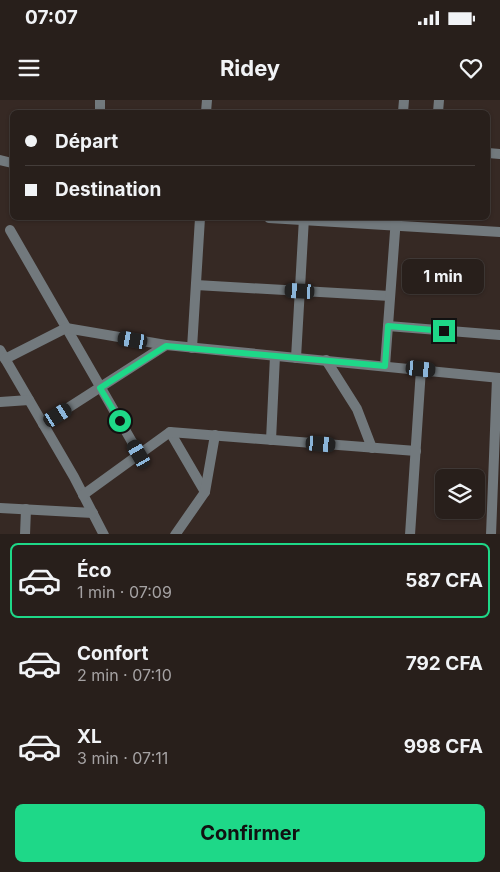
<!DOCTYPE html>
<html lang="fr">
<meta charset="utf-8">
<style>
body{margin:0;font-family:Inter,sans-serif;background:#342c28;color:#f1f3f6;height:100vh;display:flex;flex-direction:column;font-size:19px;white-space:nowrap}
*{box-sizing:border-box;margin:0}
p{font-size:16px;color:#a5a2a3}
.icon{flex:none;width:28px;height:28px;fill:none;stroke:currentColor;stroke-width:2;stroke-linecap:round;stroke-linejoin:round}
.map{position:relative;height:434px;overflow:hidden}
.side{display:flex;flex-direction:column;background:#281f1b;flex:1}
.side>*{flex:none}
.top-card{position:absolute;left:10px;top:10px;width:480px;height:110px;border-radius:8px;box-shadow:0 1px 4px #0004,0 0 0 1px #443d3a;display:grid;align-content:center;height:110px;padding:0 15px;background:#281f1b}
.fabs{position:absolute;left:435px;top:369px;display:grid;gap:10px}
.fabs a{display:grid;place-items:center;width:50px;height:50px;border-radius:8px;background:#281f1b;box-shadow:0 1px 4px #0004,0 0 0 1px #443d3a;font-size:25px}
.end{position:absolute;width:22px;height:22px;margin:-11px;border:6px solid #1ed888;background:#111;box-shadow:0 0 0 2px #111}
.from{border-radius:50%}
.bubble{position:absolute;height:35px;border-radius:8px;background:#281f1b;box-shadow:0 1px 4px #0004,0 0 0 1px #443d3a;font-size:16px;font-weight:700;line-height:35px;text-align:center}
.car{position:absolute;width:15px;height:30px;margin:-15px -8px;border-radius:6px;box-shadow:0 0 4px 1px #0007;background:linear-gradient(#222 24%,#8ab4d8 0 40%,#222 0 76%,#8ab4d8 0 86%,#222 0)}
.top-card b{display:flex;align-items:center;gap:18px;height:48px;font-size:19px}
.top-card b+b{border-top:1px solid #443d3a}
.top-card i{width:12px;height:12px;background:#f1f3f6}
ul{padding:9px 0 0;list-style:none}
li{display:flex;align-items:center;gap:15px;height:75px;margin:0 10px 8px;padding:0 5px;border:2px solid transparent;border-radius:8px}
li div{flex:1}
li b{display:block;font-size:19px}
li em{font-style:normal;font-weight:700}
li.active{border-color:#1ed888}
li>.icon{width:45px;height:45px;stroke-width:1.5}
.button{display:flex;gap:10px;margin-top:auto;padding:10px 15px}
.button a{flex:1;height:58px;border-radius:8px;background:#1ed888;color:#111;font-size:20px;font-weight:700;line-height:58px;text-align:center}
.status{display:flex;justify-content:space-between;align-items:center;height:35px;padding:0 25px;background:#281f1b;direction:ltr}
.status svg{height:14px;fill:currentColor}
header{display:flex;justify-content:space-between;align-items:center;height:65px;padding:0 15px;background:#281f1b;font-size:22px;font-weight:700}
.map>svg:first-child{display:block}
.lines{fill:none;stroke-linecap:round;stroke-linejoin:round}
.street{stroke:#72797d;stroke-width:10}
.route{stroke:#1ed888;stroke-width:6}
</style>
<div class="status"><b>07:07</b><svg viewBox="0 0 49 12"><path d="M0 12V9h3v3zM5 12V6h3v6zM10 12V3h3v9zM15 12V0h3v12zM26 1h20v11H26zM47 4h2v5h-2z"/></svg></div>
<header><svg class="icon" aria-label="menu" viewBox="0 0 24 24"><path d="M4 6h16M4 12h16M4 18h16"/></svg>Ridey<svg class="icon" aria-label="heart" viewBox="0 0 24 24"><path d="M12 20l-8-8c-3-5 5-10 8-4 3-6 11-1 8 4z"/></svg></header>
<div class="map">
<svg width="500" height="435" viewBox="0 0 500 435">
<rect width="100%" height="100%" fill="#362924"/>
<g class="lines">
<!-- street -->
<g class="street">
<polyline points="100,12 100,0"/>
<polyline points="206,12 207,0"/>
<polyline points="403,12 404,0"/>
<polyline points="438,12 439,0"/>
<polyline points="488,53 500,54"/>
<polyline points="0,60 12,63"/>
<polyline points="269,118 500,132"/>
<polyline points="10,130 139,354"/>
<polyline points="196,185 390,196"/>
<polyline points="388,226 500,235"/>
<polyline points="192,248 200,118"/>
<polyline points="0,250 74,377 104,435"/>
<polyline points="296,258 304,118"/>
<polyline points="5,259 66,228 166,245 500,278"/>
<polyline points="326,260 357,309 372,348"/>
<polyline points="385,266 396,118"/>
<polyline points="0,302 29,300"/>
<polyline points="43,324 166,245"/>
<polyline points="170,332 205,392"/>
<polyline points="271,340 275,256"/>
<polyline points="83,395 170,332 416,351"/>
<polyline points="0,408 93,413"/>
<polyline points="25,435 26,409"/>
<polyline points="175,435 205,392 215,335"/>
<polyline points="410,435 421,269"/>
<polyline points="491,435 497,278"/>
</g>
</g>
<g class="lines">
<!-- route -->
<polyline class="route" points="120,321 100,288 166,246 385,266 388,226 444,231"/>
</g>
</svg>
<div class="fabs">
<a><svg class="icon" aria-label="layers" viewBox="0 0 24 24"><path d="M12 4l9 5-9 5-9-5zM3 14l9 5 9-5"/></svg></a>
</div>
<i class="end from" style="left:120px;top:321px"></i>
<i class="end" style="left:444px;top:231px"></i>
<div class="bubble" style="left:402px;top:159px;width:82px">1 min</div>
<i class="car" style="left:300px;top:191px;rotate:273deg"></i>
<i class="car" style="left:133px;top:240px;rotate:280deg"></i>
<i class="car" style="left:421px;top:269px;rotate:96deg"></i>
<i class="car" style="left:58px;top:315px;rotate:58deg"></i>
<i class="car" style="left:321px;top:344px;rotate:95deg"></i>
<i class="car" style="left:139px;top:354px;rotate:330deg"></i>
<div class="top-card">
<b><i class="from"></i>Départ</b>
<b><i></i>Destination</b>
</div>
</div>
<section class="side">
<ul>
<li class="active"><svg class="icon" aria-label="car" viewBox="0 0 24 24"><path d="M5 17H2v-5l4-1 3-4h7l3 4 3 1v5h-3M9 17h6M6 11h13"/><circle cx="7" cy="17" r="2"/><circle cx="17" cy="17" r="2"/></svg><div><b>Éco</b><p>1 min · 07:09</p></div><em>587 CFA</em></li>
<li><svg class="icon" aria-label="car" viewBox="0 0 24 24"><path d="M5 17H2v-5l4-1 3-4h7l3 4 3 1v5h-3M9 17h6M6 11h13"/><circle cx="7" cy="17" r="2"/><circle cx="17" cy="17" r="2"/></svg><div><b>Confort</b><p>2 min · 07:10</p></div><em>792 CFA</em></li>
<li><svg class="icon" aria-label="car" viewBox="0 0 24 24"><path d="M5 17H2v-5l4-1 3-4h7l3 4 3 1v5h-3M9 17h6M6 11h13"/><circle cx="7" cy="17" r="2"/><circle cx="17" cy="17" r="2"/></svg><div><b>XL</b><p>3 min · 07:11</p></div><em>998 CFA</em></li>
</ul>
<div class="button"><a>Confirmer</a></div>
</section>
